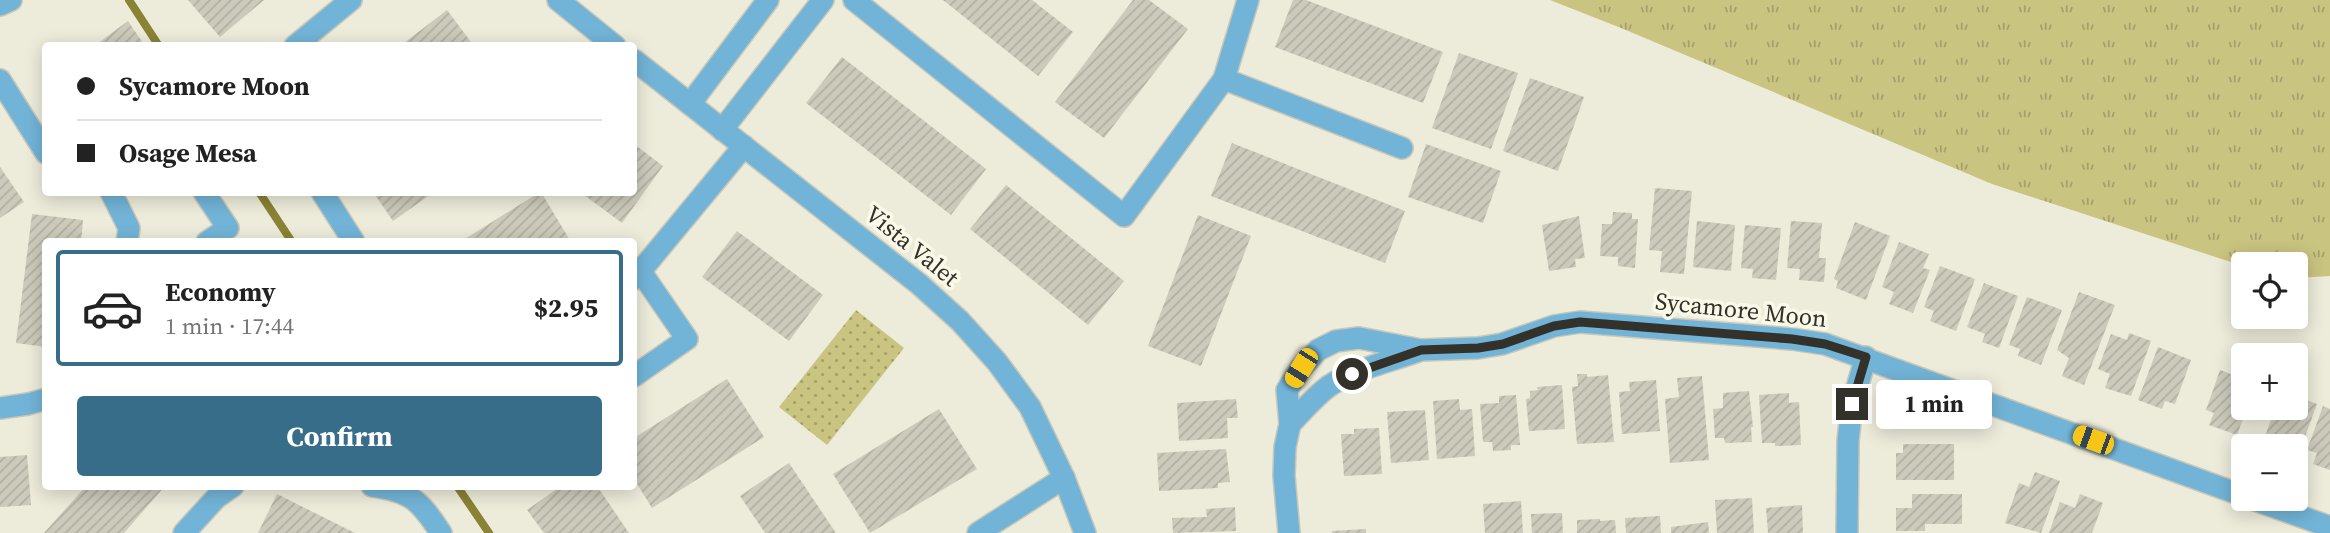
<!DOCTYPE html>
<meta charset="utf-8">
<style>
body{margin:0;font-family:"Source Serif 4",serif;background:#f2f2f2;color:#222;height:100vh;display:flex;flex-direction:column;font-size:26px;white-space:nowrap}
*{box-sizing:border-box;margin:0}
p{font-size:23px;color:#767676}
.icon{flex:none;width:38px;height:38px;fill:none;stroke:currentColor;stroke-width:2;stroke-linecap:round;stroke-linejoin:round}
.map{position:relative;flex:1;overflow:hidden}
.panel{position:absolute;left:42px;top:238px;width:595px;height:252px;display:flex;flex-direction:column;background:#fff;border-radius:7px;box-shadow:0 4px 18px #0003}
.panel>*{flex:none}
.hud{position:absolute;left:42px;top:42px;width:595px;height:154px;border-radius:7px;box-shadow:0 4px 18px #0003;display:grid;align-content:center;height:154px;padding:0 35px;background:#fff}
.fabs{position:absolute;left:2231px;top:252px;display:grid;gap:14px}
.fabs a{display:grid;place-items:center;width:77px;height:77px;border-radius:7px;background:#fff;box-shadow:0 4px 18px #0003;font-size:35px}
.end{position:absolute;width:32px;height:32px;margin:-16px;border:9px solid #32322b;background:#fff;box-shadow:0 0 0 4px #fff}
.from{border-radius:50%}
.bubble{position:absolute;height:49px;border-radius:7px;background:#fff;box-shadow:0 4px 18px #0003;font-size:23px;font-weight:700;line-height:49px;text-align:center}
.car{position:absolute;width:21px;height:42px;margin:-21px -10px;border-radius:9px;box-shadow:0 0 5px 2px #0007;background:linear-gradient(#f5c518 24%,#345 0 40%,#f5c518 0 76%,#345 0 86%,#f5c518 0)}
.hud b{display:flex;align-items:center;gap:24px;height:66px;font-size:26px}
.hud b+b{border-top:2px solid #e0e0e0}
.hud i{width:18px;height:18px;background:#222}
ul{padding:12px 0 0;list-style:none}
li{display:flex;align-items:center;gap:21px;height:116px;margin:0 14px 10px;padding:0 21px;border:4px solid #e0e0e0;border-radius:7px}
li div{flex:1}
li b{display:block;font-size:26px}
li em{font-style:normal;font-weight:700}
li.current{border-color:#386d89}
li>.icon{width:63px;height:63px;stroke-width:1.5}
.primary-button{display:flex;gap:14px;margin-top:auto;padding:14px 35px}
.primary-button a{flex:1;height:80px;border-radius:7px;background:#386d89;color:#fff;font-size:28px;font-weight:700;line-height:80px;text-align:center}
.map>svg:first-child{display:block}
.grass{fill:url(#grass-tufts)}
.park{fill:url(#park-dots)}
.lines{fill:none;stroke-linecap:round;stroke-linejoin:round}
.stream{stroke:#8a8234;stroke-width:8}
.building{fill:url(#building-hatch)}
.minor-casing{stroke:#c8c7b8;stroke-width:24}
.minor{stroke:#72b4d7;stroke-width:21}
.route{stroke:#32322b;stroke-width:9}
.labels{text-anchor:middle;stroke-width:7;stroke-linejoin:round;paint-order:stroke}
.street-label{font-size:24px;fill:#32322b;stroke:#faf9e8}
</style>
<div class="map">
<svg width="2330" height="533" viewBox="0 0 2330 533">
<defs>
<pattern id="grass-tufts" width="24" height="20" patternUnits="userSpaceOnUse" patternTransform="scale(1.75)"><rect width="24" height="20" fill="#cac481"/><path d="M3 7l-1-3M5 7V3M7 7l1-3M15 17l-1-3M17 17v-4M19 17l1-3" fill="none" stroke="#a5a06a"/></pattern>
<pattern id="park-dots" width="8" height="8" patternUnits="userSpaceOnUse" patternTransform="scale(1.75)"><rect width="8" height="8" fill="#cac481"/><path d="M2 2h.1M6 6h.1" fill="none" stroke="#a5a06a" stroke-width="1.8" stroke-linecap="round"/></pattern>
<pattern id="building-hatch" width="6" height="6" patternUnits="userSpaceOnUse" patternTransform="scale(1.75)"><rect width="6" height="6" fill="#cccbbb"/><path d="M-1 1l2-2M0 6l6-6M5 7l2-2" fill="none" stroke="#b0afa1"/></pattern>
</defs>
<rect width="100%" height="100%" fill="#edecdb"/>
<!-- grass -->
<polygon class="grass" points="1550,0 2330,0 2330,276 2296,278 2296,264 2244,264 2243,266 1992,184 1621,28"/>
<!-- park -->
<polygon class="park" points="856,310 904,348 827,445 779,407"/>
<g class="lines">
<!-- stream -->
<g class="stream">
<polyline points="129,0 159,46"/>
<polyline points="259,192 292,242"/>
<polyline points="457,486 489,533"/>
</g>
</g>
<!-- building -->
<g class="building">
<polygon points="188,0 264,0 220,37"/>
<polygon points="943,0 1032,0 1073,32 1038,76"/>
<polygon points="1133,0 1149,0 1188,29 1104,138 1055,102"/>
<polygon points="1293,0 1306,0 1443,52 1423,103 1275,47"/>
<polygon points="447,10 474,46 400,46"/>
<polygon points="128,21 145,46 94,46"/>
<polygon points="1459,53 1518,73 1491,149 1432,128"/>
<polygon points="842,57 986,169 951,215 806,103"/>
<polygon points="1530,78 1584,97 1558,171 1503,151"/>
<polygon points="1232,143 1405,211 1385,263 1211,196"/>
<polygon points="634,144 663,166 622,223 580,192 634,192"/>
<polygon points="1426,144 1501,171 1483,223 1408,197"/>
<polygon points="0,167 24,202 0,218"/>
<polygon points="1006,185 1124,281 1088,325 970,229"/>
<polygon points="1655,188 1692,191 1684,274 1660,272 1662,251 1649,250"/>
<polygon points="373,192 434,192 393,221"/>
<polygon points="541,192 571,242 460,242 540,192"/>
<polygon points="1613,212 1632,213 1632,219 1638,219 1635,268 1618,266 1618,257 1600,256 1602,224 1612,224"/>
<polygon points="32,214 83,220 81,242 46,242 46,347 16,343"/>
<polygon points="1198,215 1251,236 1201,366 1148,346"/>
<polygon points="1579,216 1585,258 1575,259 1576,267 1549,271 1542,225"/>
<polygon points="1697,221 1735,225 1731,271 1693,267"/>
<polygon points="1791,221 1822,223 1819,258 1826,258 1824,282 1799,280 1800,269 1787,268"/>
<polygon points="1855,222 1890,236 1866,300 1836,288 1838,281 1834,279"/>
<polygon points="1745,225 1781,228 1776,280 1752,278 1753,269 1741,268"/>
<polygon points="737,231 823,295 789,341 702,277"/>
<polygon points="1899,242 1929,254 1923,268 1930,270 1913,313 1889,304 1894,292 1882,287"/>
<polygon points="1940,266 1975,279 1956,331 1930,321 1934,311 1924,307"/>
<polygon points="1984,283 2018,296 1999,348 1982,342 1985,334 1967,327"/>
<polygon points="2079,292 2115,305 2084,385 2062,376 2069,358 2057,350"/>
<polygon points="2027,297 2062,310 2041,365 2018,356 2020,349 2009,345"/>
<polygon points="2129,333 2151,341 2131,396 2105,388 2110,374 2098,369 2111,334 2127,340"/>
<polygon points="2158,347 2191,360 2175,404 2165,401 2162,409 2138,400"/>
<polygon points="2220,370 2244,379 2244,408 2247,408 2237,435 2209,425 2214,413 2206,410"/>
<polygon points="1577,374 1587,374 1587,377 1608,375 1614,442 1577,444 1572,387 1578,386"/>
<polygon points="1702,376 1709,460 1670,463 1665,399 1679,397 1677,378"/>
<polygon points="727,379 764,437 652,508 634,479 634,438"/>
<polygon points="1656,380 1660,431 1622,434 1619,392 1630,391 1629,382"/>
<polygon points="1562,385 1565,429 1529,431 1526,399 1530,398 1530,391 1538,390 1537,387"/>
<polygon points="1749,391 1753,427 1751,427 1752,442 1725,443 1724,438 1715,438 1713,409 1723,408 1723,393"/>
<polygon points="1789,393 1789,403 1799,402 1801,445 1775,446 1775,443 1762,443 1759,395"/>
<polygon points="1516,395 1520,445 1511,445 1511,450 1493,451 1492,442 1483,442 1480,404 1499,403 1499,396"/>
<polygon points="2296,396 2317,404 2296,461 2296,446 2272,446 2274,441 2265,437 2275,408 2296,408"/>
<polygon points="1236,399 1238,418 1227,418 1228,438 1179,441 1177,403"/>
<polygon points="1459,399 1460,410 1472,409 1475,456 1437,459 1433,401"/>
<polygon points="2323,406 2330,409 2330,470 2313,464 2317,453 2307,450"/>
<polygon points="939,409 977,469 870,533 833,474"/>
<polygon points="1425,410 1429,460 1391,463 1387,412"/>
<polygon points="1379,428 1382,474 1344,476 1341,434 1354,434 1354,429"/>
<polygon points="1903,444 1954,444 1954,480 1896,480 1896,453 1903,453"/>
<polygon points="1226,449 1230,482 1218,483 1218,488 1159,491 1157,453"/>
<polygon points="27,455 31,505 0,507 0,457"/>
<polygon points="789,463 836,533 765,533 740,496"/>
<polygon points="2035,472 2060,481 2041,533 2005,523 2019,483 2029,487"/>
<polygon points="86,486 165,486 124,533 44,533"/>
<polygon points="561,486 597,486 629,533 544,533 527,510"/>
<polygon points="277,494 355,533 258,533"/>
<polygon points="1912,494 1962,494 1962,524 1925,524 1925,531 1896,531 1896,508 1912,508"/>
<polygon points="2080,494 2103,503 2092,533 2049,533 2060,502 2075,508"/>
<polygon points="1752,498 1754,533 1717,533 1715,500"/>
<polygon points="1521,501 1523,533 1485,533 1483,504"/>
<polygon points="1802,505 1803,533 1768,533 1766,508"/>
<polygon points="1235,507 1236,531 1173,533 1172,518 1207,517 1206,509"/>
<polygon points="1562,513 1563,533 1532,533 1531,514"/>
<polygon points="1660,516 1661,533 1626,533 1625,518"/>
<polygon points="1600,519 1600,521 1615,520 1616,533 1577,533 1577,520"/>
<polygon points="1708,522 1709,533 1671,533 1671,527"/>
<polygon points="1366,529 1366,533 1332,533 1332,531"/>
</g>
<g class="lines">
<defs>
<g id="minor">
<polyline points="558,0 615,46"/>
<polyline points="854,0 1124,216 1224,79 1248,0"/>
<polyline points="0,5 11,0"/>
<polyline points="295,46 351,0"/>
<polyline points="634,60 919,284 960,321 997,362 1030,407 1064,478 1085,533"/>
<polyline points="1224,79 1402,148"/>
<polyline points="0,80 46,153"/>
<polyline points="690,104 768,0"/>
<polyline points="722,130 823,0"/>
<polyline points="111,192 129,228 127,242"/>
<polyline points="204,192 228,228 207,242"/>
<polyline points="322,192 354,242"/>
<polyline points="634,279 744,146"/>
<polyline points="634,376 687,339 641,272"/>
<polyline points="0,408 28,404 46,399"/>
<path d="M 1290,424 C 1303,411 1314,397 1329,386 C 1354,369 1392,361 1421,350"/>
<path d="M 372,486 C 411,491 420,501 441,533"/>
<polyline points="2252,499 2330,527"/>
<polyline points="184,533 216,498 233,486"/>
<polyline points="978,533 1064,478"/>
<polyline points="1289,533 1284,476 1285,447 1290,424 1287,390 1301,368 1318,350 1336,341 1359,338 1421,350 1478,348 1502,344 1554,326 1580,322 1792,339 1825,344 2244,496"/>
<polyline points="1847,533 1848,441 1852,404 1866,357"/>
</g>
</defs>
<!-- minor casing -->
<use href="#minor" class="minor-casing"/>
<!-- minor -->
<use href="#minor" class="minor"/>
</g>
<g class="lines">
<!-- route -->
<polyline class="route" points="1352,374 1421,350 1478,348 1503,344 1554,326 1580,322 1792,339 1825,344 1866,357 1852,404"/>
</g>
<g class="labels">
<!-- street labels -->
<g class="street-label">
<text transform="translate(912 246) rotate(39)" y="8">Vista Valet</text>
<text transform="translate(1741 310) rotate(6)" y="8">Sycamore Moon</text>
</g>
</g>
</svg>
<div class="fabs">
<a><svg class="icon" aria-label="locate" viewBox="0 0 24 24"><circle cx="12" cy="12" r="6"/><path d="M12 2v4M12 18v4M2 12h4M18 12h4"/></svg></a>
<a>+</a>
<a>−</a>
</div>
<i class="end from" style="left:1352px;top:374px"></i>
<i class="end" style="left:1852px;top:404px"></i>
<div class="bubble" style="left:1876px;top:380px;width:116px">1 min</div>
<i class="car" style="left:1301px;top:368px;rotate:212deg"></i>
<i class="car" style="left:2093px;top:440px;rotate:290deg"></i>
<div class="hud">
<b><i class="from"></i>Sycamore Moon</b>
<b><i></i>Osage Mesa</b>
</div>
<section class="panel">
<ul>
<li class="current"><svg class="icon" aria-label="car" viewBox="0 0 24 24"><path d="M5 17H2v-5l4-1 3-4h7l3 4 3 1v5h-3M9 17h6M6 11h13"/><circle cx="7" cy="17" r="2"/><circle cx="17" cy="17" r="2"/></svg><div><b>Economy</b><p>1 min · 17:44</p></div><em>$2.95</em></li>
</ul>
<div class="primary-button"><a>Confirm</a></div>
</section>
</div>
